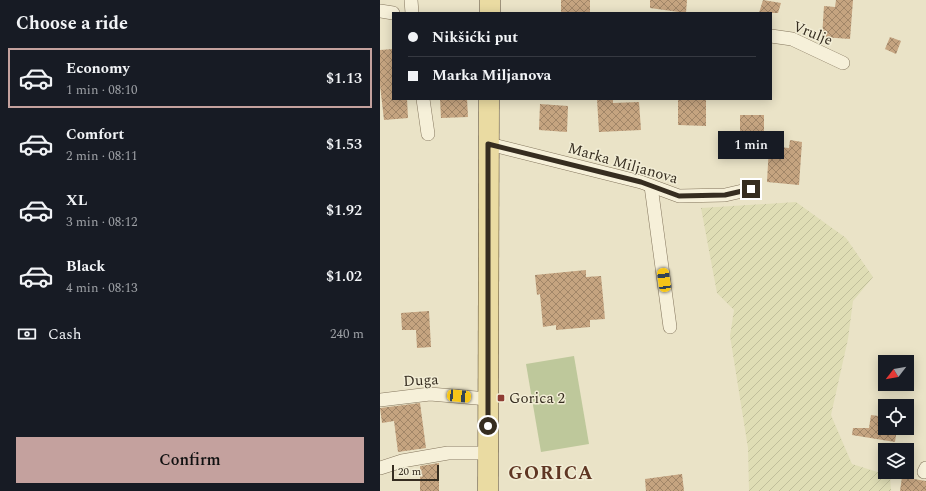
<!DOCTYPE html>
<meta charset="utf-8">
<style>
body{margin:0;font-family:Spectral,serif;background:#20242c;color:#f1f3f6;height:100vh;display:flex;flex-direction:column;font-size:15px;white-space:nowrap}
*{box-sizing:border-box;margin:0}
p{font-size:13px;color:#9ea1a6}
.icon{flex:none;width:22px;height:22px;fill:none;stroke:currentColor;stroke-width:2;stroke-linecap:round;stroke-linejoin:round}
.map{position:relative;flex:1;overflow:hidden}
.details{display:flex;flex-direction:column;background:#171b24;width:380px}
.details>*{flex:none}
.top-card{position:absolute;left:12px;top:12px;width:380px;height:88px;border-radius:0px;box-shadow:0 2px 10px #0003;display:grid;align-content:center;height:88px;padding:0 16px;background:#171b24}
.needle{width:26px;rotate:239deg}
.fabs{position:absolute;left:498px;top:355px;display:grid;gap:8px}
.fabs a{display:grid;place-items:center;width:36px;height:36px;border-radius:0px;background:#171b24;box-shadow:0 2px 10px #0003;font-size:20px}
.scale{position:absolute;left:12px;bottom:10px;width:47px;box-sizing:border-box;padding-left:4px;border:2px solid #362d20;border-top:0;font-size:11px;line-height:14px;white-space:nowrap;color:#362d20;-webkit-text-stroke:3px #f2edd5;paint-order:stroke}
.end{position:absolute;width:18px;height:18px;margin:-9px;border:5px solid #362d20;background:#fff;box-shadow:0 0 0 2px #fff}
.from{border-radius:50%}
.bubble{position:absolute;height:28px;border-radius:0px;background:#171b24;box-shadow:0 2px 10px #0003;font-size:13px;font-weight:600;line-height:28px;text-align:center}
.car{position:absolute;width:12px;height:24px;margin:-12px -6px;border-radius:5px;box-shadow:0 0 3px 1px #0007;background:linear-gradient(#f5c518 24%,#345 0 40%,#f5c518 0 76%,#345 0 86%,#f5c518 0)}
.top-card b{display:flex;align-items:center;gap:14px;height:38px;font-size:15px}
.top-card b+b{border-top:1px solid #363941}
.top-card i{width:10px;height:10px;background:#f1f3f6}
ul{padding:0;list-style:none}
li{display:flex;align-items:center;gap:12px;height:60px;margin:0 8px 6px;padding:0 8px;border:2px solid transparent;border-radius:0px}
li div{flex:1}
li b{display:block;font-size:15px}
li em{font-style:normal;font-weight:600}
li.selected{border-color:#c4a19e}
li>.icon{width:36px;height:36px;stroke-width:1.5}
h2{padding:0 16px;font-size:18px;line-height:48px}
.pay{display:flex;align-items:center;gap:10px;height:44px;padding:0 16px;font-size:15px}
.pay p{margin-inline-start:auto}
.cta{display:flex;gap:8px;margin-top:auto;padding:8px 16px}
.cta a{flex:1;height:46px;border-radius:0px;background:#c4a19e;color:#111;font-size:16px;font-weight:600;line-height:46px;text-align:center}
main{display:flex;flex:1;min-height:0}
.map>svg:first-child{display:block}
.farmland{fill:url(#farmland-furrows)}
.pitch{fill:#bec89b}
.building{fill:url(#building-cross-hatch)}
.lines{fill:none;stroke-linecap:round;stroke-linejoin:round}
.street-casing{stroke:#84765e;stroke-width:14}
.primary-casing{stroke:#534431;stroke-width:21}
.street{stroke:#f6f0d9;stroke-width:13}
.primary{stroke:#eadba2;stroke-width:20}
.route{stroke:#362d20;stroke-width:5}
.poi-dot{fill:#8e3c33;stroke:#f2edd5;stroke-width:1.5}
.labels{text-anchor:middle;stroke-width:3;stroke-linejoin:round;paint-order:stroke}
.street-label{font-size:15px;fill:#362d20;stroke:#f2edd5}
.poi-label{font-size:15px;fill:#362d20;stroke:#f2edd5;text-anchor:start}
.district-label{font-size:19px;font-weight:bold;letter-spacing:1px;fill:#5f3623;stroke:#f2edd5}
</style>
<main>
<section class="details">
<h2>Choose a ride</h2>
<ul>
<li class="selected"><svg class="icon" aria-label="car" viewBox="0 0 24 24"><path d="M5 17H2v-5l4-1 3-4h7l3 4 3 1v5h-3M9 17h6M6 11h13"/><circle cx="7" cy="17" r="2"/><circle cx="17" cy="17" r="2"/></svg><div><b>Economy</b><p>1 min · 08:10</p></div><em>$1.13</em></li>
<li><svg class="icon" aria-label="car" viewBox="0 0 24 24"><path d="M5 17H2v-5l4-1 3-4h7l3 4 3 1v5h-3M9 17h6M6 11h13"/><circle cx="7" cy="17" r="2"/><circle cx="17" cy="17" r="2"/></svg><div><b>Comfort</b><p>2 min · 08:11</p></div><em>$1.53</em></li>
<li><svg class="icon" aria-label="car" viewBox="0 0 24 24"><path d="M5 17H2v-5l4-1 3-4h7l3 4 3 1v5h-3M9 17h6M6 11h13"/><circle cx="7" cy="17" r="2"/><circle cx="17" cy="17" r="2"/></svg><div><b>XL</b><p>3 min · 08:12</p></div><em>$1.92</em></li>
<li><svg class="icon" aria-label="car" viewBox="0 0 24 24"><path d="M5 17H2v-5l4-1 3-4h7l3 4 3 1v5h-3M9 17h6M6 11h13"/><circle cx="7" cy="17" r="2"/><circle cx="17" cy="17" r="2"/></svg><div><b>Black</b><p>4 min · 08:13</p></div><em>$1.02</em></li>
</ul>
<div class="pay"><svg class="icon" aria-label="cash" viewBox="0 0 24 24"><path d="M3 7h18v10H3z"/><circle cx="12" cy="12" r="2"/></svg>Cash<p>240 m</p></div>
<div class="cta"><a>Confirm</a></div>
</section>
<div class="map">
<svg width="546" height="491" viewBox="0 0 546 491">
<defs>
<pattern id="farmland-furrows" width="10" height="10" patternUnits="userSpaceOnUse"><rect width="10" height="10" fill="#dfddb5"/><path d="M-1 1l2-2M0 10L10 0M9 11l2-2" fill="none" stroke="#c0be9b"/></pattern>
<pattern id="building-cross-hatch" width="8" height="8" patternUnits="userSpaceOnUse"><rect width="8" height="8" fill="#c5a480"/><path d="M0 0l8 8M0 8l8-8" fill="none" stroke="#a18668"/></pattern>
</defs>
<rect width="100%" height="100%" fill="#eae3c7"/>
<!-- farmland -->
<polygon class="farmland" points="416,202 466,238 493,277 473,301 468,339 451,415 472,464 510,476 511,491 369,491 368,448 350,336 354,310 337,293 321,208"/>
<!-- pitch -->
<polygon class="pitch" points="194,356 209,444 161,452 146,364"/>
<!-- building -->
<g class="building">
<rect x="181" y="0" width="29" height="13"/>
<polygon points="270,0 307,0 306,13 270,8"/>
<polygon points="383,0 401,3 398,13 379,13"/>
<polygon points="456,0 473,0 470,39 442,37 444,6 455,7"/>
<polygon points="510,37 521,41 516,54 505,49"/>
<polygon points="13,49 13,99 27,99 28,118 4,120 0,85 0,50"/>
<polygon points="60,99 87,99 88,117 61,118"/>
<polygon points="217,99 233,99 233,103 259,102 261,130 219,132"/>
<polygon points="298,99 326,99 326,126 298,125"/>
<polygon points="160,104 188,106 187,132 159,130"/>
<polygon points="360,115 384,115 384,151 360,150"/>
<polygon points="410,140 422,142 419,185 387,182 389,146 409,148"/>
<polygon points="206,270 206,277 221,276 225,319 210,320 210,327 176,330 176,325 163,327 160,294 157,295 155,275"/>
<polygon points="49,311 51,347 37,348 36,330 22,330 21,313"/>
<polygon points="40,403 46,448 18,452 14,421 2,423 0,408"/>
<polygon points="491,415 505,417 505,428 517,428 515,442 472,435 473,428 489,428"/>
<polygon points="59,463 59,491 40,491 40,466"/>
<polygon points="302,474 304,491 266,491 265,479"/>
<polygon points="522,477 546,481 546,491 520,491"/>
</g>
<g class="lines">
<defs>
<g id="street">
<polyline points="31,0 32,13"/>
<polyline points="0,11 13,13"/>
<polyline points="391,36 412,39 463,63"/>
<polyline points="43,99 48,134"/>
<polyline points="109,144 261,182 299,196 345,195 371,189"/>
<polyline points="271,186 290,327"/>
<polyline points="0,400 50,394 108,399"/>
<polyline points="0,468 22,461 68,453 108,453"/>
<polyline points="544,472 546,468"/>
</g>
<g id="primary">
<polyline points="110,0 110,13"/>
<polyline points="108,491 109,99"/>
</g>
</defs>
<!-- street casing -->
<use href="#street" class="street-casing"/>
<!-- primary casing -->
<use href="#primary" class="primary-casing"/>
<!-- street -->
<use href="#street" class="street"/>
<!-- primary -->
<use href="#primary" class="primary"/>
</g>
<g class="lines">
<!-- route -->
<polyline class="route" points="108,426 108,144 261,182 299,196 345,195 371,189"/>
</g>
<!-- markers -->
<rect class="poi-dot" x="117" y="394" width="8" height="8" rx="2"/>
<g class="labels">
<!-- street labels -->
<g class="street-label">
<text transform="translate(433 33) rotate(22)" y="5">Vrulje</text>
<text transform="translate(243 163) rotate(16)" y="5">Marka Miljanova</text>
<text transform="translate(41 380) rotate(-3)" y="5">Duga</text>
</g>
<!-- poi labels -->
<g class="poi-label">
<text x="129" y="403">Gorica 2</text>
</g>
<!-- district labels -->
<g class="district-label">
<text x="171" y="479">GORICA</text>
</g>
</g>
</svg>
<div class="fabs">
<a><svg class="needle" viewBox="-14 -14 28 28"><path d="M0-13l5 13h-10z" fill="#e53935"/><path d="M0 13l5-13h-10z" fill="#9ea1a6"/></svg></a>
<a><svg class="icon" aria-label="locate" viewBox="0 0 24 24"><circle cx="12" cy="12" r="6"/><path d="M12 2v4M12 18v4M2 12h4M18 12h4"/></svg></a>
<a><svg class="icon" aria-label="layers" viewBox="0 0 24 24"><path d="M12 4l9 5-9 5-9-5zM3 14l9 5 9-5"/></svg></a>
</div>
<div class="scale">20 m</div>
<i class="end from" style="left:108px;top:426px"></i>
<i class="end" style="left:371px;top:189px"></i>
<div class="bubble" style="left:338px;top:131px;width:66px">1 min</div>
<i class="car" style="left:284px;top:280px;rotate:352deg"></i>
<i class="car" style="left:79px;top:396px;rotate:95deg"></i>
<div class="top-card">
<b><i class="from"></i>Nikšićki put</b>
<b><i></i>Marka Miljanova</b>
</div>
</div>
</main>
